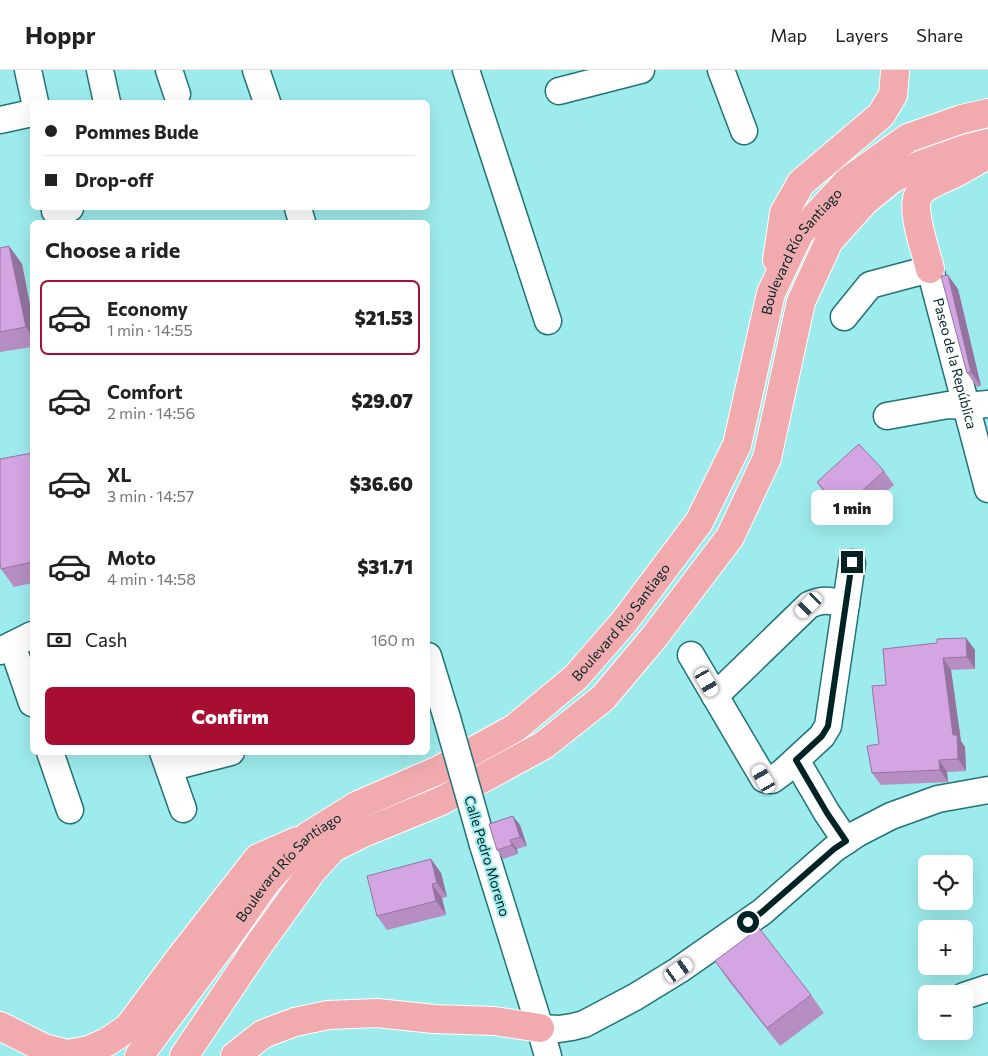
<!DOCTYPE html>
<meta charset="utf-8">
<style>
body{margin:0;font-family:Commissioner,sans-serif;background:#f6f6f6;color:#222;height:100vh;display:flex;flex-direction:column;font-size:19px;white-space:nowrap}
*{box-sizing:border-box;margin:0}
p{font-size:16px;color:#767676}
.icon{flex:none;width:28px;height:28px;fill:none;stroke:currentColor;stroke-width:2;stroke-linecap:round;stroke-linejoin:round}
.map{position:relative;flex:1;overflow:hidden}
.details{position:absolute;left:30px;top:150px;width:400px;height:535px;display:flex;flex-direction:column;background:#fff;border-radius:8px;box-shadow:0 5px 20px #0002}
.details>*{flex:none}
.banner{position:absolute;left:30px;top:30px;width:400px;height:110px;border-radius:8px;box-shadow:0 5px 20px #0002;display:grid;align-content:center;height:110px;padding:0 15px;background:#fff}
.tools{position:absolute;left:918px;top:785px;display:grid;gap:10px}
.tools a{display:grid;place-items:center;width:55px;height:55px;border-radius:8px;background:#fff;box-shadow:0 5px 20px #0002;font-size:25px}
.end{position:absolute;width:22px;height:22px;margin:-11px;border:6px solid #022324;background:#fff;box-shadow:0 0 0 2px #fff}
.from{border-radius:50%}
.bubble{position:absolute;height:35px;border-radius:8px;background:#fff;box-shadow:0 5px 20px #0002;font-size:16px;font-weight:800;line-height:35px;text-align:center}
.car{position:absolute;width:15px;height:30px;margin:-15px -8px;border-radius:6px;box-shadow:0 0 4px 1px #0007;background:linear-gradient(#fff 24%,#345 0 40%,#fff 0 76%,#345 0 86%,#fff 0)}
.banner b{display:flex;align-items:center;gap:18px;height:48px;font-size:19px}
.banner b+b{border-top:1px solid #e0e0e0}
.banner i{width:12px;height:12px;background:#222}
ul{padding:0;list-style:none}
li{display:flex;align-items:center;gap:15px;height:75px;margin:0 10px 8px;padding:0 5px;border:2px solid transparent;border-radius:8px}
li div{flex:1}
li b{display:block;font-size:19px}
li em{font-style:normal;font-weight:800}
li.active{border-color:#a70e31}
li>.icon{width:45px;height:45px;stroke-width:1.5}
h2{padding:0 15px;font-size:22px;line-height:60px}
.pay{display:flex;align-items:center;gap:12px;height:55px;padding:0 15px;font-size:19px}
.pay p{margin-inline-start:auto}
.button{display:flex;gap:10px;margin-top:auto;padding:10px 15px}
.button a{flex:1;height:58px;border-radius:8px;background:#a70e31;color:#fff;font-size:20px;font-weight:800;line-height:58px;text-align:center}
header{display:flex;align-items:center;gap:30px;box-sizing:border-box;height:70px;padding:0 25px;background:#fff;border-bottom:1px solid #e0e0e0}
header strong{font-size:24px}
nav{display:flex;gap:28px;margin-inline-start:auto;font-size:18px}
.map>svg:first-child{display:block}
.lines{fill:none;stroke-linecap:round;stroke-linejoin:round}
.minor-casing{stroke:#217376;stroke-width:29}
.major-casing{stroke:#fff;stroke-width:30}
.minor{stroke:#fff;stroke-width:26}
.major{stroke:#f1aaae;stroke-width:28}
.minor-bridge-casing{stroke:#217376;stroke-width:29;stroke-linecap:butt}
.minor-bridge{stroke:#fff;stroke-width:26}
.wall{fill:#b68ec3}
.shaded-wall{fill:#94749f}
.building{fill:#d4a5e3;stroke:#94749f}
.route{stroke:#022324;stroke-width:6}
.labels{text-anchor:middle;stroke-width:4;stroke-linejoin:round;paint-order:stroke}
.street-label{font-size:14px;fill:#022324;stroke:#9eebed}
</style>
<header>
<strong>Hoppr</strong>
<nav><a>Map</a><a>Layers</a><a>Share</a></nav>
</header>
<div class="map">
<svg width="988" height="986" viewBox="0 0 988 986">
<rect width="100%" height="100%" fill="#9eebed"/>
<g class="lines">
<defs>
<g id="minor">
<polyline points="28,0 35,32"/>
<polyline points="100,0 107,32"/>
<polyline points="169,0 177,24"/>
<polyline points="256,0 267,32"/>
<polyline points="466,0 548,251"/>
<polyline points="721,0 744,61"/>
<polyline points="559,21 641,0"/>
<polyline points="0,50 32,43"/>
<polyline points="298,138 302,152"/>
<polyline points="55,141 70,138"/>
<path id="s1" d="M 844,247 L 870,215 L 930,199 L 988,419"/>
<polyline points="887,346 948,335 966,336 988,334"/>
<polyline points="12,575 32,633"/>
<polyline points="0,581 32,565"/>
<polyline points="691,585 764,709 772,710 783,702 822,666 828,656 852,493"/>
<polyline points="428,586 447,648"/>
<path d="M 715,626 L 809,535 C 823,528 832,531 846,534"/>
<polyline points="50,682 70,740"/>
<polyline points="163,682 183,739"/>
<polyline points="796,690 827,743 846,771"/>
<polyline points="169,698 231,682"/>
<polyline points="483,775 540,958 548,986"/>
<polyline points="964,926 988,918"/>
<polyline points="540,958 559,959 572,957 584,954 635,927 679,900 762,842 834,779 858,763 891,746 938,729 988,720"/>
</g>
<g id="major">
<polyline points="777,190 784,143 801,113 881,45 893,25 895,2"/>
<path d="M 930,199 C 926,182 911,141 918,126 C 924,114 950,107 961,100 C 970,95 979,90 988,84"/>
<polyline points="0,956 44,978 68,984 89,980 107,972 128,958 180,888 258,788 297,771"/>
<path id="s2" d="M 139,986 L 229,865 L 267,811 L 308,766 L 358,735 L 439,700 L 515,658 L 576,607 L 624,552 L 699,452 L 737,375 L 771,223 L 799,164 L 848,111 L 908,68 L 962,49 L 988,43"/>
<polyline points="184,986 260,873 312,801 333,778 363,763 441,731 544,675 603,628 655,566 730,467 767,388 801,232 829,171 865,131 892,109 920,95 968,78 988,73"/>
<polyline points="235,986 263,964 295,952 328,945 377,943 434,949 494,951 540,958"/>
</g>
</defs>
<!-- minor casing -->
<use href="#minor" class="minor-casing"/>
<!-- major casing -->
<use href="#major" class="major-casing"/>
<!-- minor -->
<use href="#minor" class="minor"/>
<!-- major -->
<use href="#major" class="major"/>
<defs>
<polyline id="minor-bridge" points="447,648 483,775"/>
</defs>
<!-- minor-bridge casing -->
<use href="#minor-bridge" class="minor-bridge-casing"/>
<!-- minor-bridge -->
<use href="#minor-bridge" class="minor-bridge"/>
</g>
<!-- wall -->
<g class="wall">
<polygon points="9,176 22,194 32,245 32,277 0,282 0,178"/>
<polygon points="958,219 981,316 977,317 967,303"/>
<polygon points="32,383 32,513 14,517 1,499"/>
<polygon points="884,401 894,415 851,453 826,426 817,412"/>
<polygon points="966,568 975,580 975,599 951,600 961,671 965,677 966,701 947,702 948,712 881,715 872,703 879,674 886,615"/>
<polygon points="520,755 527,776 517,779 518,784 503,789 497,780"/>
<polygon points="431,789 441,803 447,827 442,828 446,845 387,860 377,846"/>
<polygon points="715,891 811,925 824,943 780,976 728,910"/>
</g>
<!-- shaded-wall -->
<g class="shaded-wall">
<polygon points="9,176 22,194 32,245 32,267 26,257"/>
<polygon points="948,205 958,219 981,316 971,302"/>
<polygon points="966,568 975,580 975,599 967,587"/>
<polygon points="943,588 951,600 961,671 965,677 966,701 958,689 953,665"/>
<polygon points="939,690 947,702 948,712 940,700"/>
<polygon points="513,746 520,755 527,776 520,767"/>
<polygon points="510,770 517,779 518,784 512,775"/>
<polygon points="431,789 441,803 447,827 437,813"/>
<polygon points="432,814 442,828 446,845 436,831"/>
</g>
<!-- building -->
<g class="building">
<polygon points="9,176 26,257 0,262 0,178"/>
<polygon points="948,205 971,302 967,303 941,206"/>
<polygon points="859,374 884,401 842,439 817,412"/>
<polygon points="32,383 32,492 1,499 0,493 0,389"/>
<polygon points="966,568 967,587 943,588 953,665 957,665 958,689 939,690 940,700 872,703 867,676 879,674 872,616 886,615 883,579 937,573 937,569"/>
<polygon points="513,746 520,767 510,770 512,775 497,780 489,754"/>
<polygon points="431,789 437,813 432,814 436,831 377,846 367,806"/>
<polygon points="759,858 811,925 767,958 715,891"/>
</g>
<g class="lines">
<!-- route -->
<polyline class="route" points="748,852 762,842 834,779 846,771 827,743 796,690 822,666 828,656 852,492"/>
</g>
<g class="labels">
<!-- street labels -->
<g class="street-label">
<text dy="5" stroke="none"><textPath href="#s2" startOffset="1082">Boulevard Río Santiago</textPath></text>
<text dy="5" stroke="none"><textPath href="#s1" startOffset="201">Paseo de la República</textPath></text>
<text dy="5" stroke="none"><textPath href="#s2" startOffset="662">Boulevard Río Santiago</textPath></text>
<text transform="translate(487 786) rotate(73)" y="5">Calle Pedro Moreno</text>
<text dy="5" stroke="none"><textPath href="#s2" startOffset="242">Boulevard Río Santiago</textPath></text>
</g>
</g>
</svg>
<div class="tools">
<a><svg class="icon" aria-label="locate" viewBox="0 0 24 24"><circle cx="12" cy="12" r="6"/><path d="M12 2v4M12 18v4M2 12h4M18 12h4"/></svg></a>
<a>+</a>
<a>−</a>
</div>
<i class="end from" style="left:748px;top:852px"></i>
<i class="end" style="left:852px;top:492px"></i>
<div class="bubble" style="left:811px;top:420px;width:82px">1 min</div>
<i class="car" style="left:809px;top:535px;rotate:226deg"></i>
<i class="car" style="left:707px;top:612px;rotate:150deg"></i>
<i class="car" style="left:764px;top:709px;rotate:330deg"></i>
<i class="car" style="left:679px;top:900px;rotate:55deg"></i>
<div class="banner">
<b><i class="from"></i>Pommes Bude</b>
<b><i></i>Drop-off</b>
</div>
<section class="details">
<h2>Choose a ride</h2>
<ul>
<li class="active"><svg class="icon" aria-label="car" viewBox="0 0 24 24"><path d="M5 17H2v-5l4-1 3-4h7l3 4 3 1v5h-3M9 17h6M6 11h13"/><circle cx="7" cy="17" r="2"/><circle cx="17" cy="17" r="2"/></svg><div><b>Economy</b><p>1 min · 14:55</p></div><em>$21.53</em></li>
<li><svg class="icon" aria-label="car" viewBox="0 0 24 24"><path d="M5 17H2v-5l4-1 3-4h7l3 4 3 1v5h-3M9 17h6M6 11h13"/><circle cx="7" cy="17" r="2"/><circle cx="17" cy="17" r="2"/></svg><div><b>Comfort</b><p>2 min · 14:56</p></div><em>$29.07</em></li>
<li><svg class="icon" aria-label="car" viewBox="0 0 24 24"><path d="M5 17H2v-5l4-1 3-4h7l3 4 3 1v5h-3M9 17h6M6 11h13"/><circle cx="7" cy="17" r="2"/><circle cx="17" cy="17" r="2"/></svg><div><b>XL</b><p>3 min · 14:57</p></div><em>$36.60</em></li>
<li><svg class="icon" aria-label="car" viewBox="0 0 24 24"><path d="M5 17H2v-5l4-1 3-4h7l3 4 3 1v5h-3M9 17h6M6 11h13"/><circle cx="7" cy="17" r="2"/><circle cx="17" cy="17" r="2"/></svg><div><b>Moto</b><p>4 min · 14:58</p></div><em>$31.71</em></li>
</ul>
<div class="pay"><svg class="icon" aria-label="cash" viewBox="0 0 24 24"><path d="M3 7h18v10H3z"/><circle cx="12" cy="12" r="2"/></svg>Cash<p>160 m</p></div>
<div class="button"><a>Confirm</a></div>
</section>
</div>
